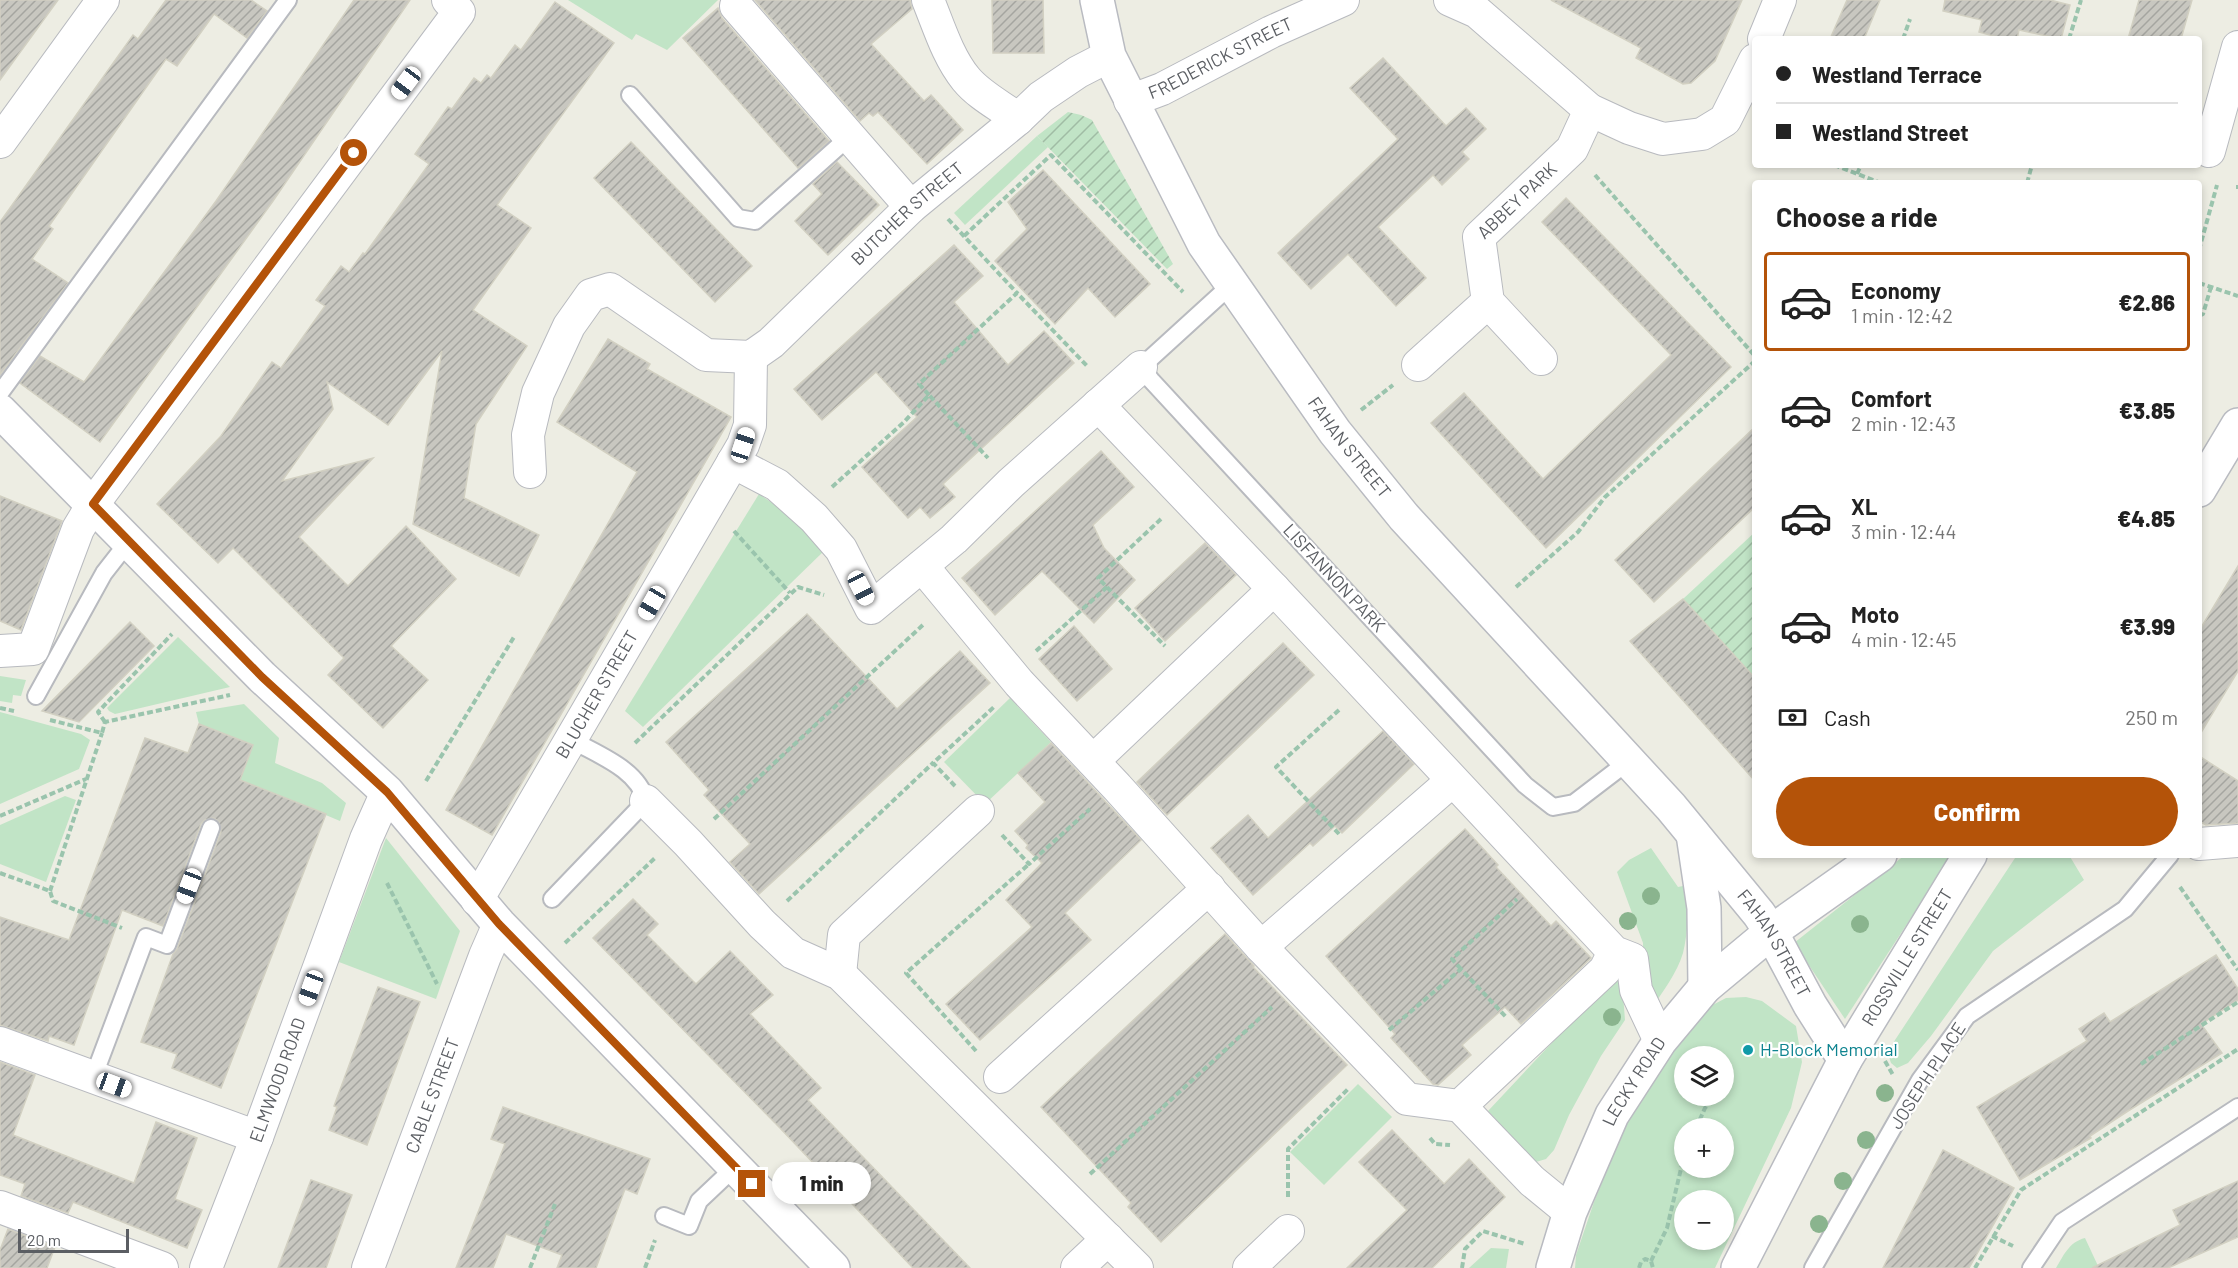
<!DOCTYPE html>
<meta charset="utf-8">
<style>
body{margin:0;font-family:Barlow,sans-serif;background:#f6f6f6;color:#222;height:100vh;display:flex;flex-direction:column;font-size:22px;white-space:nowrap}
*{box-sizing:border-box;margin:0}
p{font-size:20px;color:#767676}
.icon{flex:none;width:33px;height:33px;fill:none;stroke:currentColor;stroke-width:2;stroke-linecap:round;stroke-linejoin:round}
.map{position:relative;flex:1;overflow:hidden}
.side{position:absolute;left:1752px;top:180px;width:450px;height:678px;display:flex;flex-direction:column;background:#fff;border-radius:6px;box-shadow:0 3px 9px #0003}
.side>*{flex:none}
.hud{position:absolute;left:1752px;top:36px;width:450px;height:132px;border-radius:6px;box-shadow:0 3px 9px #0003;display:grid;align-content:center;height:132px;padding:0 24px;background:#fff}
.tools{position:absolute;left:1674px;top:1046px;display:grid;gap:12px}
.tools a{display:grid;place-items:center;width:60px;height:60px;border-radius:50%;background:#fff;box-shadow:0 3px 9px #0003;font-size:30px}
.scale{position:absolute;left:18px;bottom:15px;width:111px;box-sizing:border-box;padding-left:6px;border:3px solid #5b5e63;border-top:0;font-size:16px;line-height:21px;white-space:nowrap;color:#5b5e63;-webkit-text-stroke:4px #fff;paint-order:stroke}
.end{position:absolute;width:27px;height:27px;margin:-14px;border:8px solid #b45309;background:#fff;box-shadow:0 0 0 3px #fff}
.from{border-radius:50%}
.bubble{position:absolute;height:42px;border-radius:21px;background:#fff;box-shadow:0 3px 9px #0003;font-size:20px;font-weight:800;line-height:42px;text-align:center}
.car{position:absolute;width:18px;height:36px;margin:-18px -9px;border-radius:8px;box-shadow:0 0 4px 2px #0007;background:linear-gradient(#fff 24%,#345 0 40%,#fff 0 76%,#345 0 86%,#fff 0)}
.hud b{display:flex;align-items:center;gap:21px;height:57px;font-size:22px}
.hud b+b{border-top:2px solid #e0e0e0}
.hud i{width:15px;height:15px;background:#222}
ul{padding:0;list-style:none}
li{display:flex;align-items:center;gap:18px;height:99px;margin:0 12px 9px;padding:0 12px;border:3px solid transparent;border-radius:6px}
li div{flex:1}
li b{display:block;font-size:22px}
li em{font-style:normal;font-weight:800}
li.active{border-color:#b45309}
li>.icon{width:54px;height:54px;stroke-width:1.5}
h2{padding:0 24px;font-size:27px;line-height:72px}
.pay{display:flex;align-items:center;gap:15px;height:66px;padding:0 24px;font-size:22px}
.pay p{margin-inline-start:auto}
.primary-button{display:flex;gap:12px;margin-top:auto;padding:12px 24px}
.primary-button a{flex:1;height:69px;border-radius:36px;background:#b45309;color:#fff;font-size:24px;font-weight:800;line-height:69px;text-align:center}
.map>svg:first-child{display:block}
.green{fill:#c1e4c6;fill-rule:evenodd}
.garden{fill:url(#garden-furrows)}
.building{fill:url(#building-hatch);stroke:#d2d0c2;stroke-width:1.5}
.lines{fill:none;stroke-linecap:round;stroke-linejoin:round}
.lane-casing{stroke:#b8babf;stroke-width:20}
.street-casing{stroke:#b8babf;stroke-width:34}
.secondary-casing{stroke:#b9bbc1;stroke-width:36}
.path{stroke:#9ac4ad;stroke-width:4;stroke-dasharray:6 3;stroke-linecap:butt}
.lane{stroke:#fff;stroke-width:16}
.street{stroke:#fff;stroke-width:32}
.secondary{stroke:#fff;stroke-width:33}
.tree{fill:#8ab48e}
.route{stroke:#b45309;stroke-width:8}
.culture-dot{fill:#0f9aa8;stroke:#fff;stroke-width:2}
.labels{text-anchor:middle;stroke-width:4.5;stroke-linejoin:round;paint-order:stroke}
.street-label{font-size:18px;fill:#5b5e63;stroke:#fff}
.culture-label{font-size:18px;fill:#0d838f;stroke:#fff;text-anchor:start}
</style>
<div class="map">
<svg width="2238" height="1268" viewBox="0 0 2238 1268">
<defs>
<pattern id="garden-furrows" width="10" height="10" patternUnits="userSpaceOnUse" patternTransform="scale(1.5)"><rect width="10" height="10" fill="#c1e4c6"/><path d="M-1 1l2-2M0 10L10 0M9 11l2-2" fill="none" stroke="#a0bca4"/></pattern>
<pattern id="building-hatch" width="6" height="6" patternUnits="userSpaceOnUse" patternTransform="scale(1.5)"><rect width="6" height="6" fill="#c8c7c0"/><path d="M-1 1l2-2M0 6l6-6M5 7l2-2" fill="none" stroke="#a5a5a0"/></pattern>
</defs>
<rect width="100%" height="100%" fill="#edede3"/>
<!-- green -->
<g class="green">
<polygon points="568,0 718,0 667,50 636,34 632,40"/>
<polygon points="1037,136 1048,147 965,225 954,213"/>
<polygon points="759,494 822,537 825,550 643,727 625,711"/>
<polygon points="178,637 230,687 115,714 109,711 107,708"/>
<polygon points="0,676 26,680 21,696 13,695 12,703 0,701"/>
<polygon points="1010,698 1051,742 985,804 944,762"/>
<polygon points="244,704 279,738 275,763 322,783 346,803 340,821 276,794 238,784 253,745 199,724 196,712"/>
<polygon points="0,712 81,734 90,740 79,769 0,804"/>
<polygon points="65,796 76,800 46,882 0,864 0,825"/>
<polygon points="386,838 460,931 436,999 339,962"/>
<path d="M 1651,848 L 1678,887 L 1688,885 L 1689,891 C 1688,912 1688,933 1683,953 C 1677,973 1663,991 1652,1008 L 1644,1000 L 1643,943 L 1617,872 L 1629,860 Z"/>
<polygon points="1905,855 1952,855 1845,1019 1794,943"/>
<polygon points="2017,855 2069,855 2084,880 1993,951 1931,1036 1908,1063 1897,1068 1891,1063 1888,1054 1895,1040"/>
<polygon points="1621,969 1625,1020 1601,1056 1569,1115 1554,1150 1546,1159 1536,1162 1488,1111"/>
<path d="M 1746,997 L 1762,1001 L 1796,1026 L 1802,1062 L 1791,1108 L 1715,1268 L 1575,1268 L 1576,1255 L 1594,1202 L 1632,1109 L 1669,1046 L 1703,1010 L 1726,998 ZM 1684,1056 L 1724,1056 L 1724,1095 L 1684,1095 ZM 1684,1128 L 1724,1128 L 1724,1167 L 1684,1167 ZM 1684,1200 L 1724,1200 L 1724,1239 L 1684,1239 Z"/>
<polygon points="1358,1084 1392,1117 1324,1185 1290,1152"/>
<path d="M 2085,1238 L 2099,1268 L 2056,1268 C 2064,1255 2069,1242 2085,1238 Z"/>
<polygon points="1491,1248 1509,1249 1506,1268 1469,1268"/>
</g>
<!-- garden -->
<g class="garden">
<polygon points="1068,112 1081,115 1092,120 1173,264 1167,269 1037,136"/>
<polygon points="1755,532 1755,678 1683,599"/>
</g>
<!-- building -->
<g class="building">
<polygon points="0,0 58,0 0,80"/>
<polygon points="166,0 251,0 267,11 247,38 214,14 177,66 166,59 49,226 53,229 32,259 68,283 0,375 0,222 133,35 138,39"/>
<polygon points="354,0 410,0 273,201 100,442 20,383 40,356 84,382 216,201"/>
<polygon points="755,0 910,0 912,9 871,44 924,101 931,95 963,130 927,164 878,112 873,116 869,113 860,121"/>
<polygon points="992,0 1043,0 1044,53 993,53"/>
<polygon points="1551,0 1742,0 1715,61 1691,83 1683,84 1636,58 1641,48"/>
<polygon points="1847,0 1880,0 1864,39 1830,39"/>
<polygon points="1945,0 2050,0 2070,5 2061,39 2019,30 2017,39 2004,39 1979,32 1982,20 1943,11"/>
<polygon points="2139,0 2192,0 2181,39 2128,39"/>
<polygon points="555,2 614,43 497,205 531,228 473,310 527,346 476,424 464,498 539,535 519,576 413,524 442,351 388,425 327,382 333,409 282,481 373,458 299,537 348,586 406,526 456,579 391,646 428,680 383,728 328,675 344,658 274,589 233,548 218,563 157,504 221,436 272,362 281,368 325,306 316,300 341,266 349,272 363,253 365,254 429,164 415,154 448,107 452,109 474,78 481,83 487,75 491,78 515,45 521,50"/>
<polygon points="718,8 722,18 829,141 798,168 683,38"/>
<polygon points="1383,58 1446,126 1466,108 1486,129 1462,152 1469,159 1442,185 1433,175 1378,227 1426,278 1396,306 1348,254 1311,289 1278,253 1398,139 1350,88"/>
<polygon points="631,142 752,266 715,302 594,178"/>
<polygon points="837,162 879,205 828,255 795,221 822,194 813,184"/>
<polygon points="1043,170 1150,284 1115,317 1088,288 1055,324 995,261 1027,229 1008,202"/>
<polygon points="1566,198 1731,367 1546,548 1431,423 1464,393 1543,479 1671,355 1542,222"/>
<polygon points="954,245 983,276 954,302 1008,365 1044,331 1074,363 943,484 955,497 930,518 920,507 908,518 862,467 917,417 876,372 822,420 794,389"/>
<polygon points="608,339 650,364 647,369 731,417 492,835 446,810 637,472 557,422"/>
<polygon points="1755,427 1755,507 1654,602 1615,560"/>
<polygon points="1101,451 1134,487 1093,525 1104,548 1135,580 1094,623 1042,571 995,615 962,578"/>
<polygon points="0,496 62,521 21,630 0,621"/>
<polygon points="1205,543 1236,575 1165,641 1135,608"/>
<polygon points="2238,566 2238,671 2199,736 2199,631"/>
<polygon points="1683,599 1755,678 1755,781 1630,641"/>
<polygon points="807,614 897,709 960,651 990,683 759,894 730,862 750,844 704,795 709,790 666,742"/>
<polygon points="130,622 154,646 79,722 42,711"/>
<polygon points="1074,626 1112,669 1077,701 1039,659"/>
<polygon points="1283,643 1314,675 1167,815 1137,782"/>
<polygon points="199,724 253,745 240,780 326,814 221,1088 172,1068 177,1054 141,1042 173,954 177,949 221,832 219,822 214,818 205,820 201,824 163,926 122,910 74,1045 49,1036 48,1041 0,1025 0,917 69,940 145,738 188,753"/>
<polygon points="1383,731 1414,764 1342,833 1335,826 1313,846 1310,843 1253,895 1211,848 1248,815 1268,838"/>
<polygon points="1051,743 1141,840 1065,913 1091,940 980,1040 946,1004 1032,927 1006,900 1042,863 1026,848 1028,845 1015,831 1045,802 1018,773"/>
<polygon points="2199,756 2238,781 2238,823 2206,825 2199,821"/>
<polygon points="1465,829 1498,865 1496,867 1551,926 1556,921 1591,958 1521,1024 1505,1007 1462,1045 1471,1055 1438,1085 1433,1084 1391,1038 1395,1034 1326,956"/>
<polygon points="633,899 658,924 647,935 696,984 730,951 773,995 750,1014 821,1088 808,1100 970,1268 913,1268 779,1127 593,938"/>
<polygon points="1225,934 1254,966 1253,967 1347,1065 1161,1242 1128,1207 1131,1203 1041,1107"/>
<polygon points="2216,955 2238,989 2238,1000 2201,1024 2222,1053 2128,1111 2090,1136 2091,1138 2020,1180 1977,1107 2087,1041 2079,1029 2104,1013 2110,1022"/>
<polygon points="378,987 420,1002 367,1145 329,1130 337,1107 334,1106"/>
<polygon points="0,1062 35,1075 13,1135 134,1183 156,1122 197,1138 175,1199 202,1210 187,1248 73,1202 68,1213 21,1196 25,1184 0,1175"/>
<polygon points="503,1107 650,1159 637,1194 625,1189 596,1268 557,1268 562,1255 506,1234 493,1268 456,1268 505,1144 491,1139"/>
<polygon points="1392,1130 1444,1184 1469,1159 1505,1197 1432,1268 1347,1268 1407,1210 1359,1162"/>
<polygon points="1943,1150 2014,1188 1969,1268 1883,1268"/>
<polygon points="311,1180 352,1195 326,1268 278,1268"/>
<polygon points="2238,1181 2238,1237 2168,1268 2092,1268 2180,1225 2173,1210"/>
<polygon points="8,1229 55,1247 47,1268 0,1268 0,1250"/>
</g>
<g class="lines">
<defs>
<g id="lane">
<polyline points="630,95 738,218 755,221 849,137"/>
<polyline points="1231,285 1141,367 1151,380 1525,785 1553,807 1574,803 1629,761"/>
<polyline points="0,393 288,0"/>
<polyline points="36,696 104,573 129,541"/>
<path d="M 552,899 L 646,801 C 638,769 598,755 572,740"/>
<polyline points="93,1078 146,937 167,945 211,828"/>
<polyline points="664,1216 689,1226 699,1201 735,1167"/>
<polyline points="1813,1268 1920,1080 1967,1016 2125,909 2170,855"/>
<polyline points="2031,1268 2062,1222 2238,1107"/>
</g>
<g id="street">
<path d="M 928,0 C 939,27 948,57 966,79 C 980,96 1001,106 1018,119"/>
<polyline points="1450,0 1477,12 1590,110 1629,128 1663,139 1702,134 1725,120 1755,60"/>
<polyline points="736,6 911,207"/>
<polyline points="1764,39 1780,0"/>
<path id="s1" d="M 1130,101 L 1162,89 L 1271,32 L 1343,0"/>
<polyline points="0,142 103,0"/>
<polyline points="2209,151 2238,47"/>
<path id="s2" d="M 1541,359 L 1488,302 L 1479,237 L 1572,149 L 1590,110"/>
<polyline points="1418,365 1488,302"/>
<polyline points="1098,405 1274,589 1614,952 1632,959 1636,990 1660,1041"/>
<polyline points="733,462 777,485 814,518 841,549 871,608 954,539 1011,483 1141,367"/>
<path id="s3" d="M 530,472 L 528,435 L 538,393 L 569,326 L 591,295 L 610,289 L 706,355 L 751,357 L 771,343 L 911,207 L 1018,119 L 1041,97 L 1078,72 L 1109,56"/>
<polyline points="922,566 1019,683 1117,787 1261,947 1407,1099 1460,1106 1605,970 1614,952"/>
<polyline points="0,651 33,649 78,529 93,504 459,12 448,0"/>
<polyline points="1093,761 1274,589"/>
<polyline points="646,801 688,843 762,924 793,953 840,974 1137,1268"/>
<polyline points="2199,844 2238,841"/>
<path id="s4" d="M 477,900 L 743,445 L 750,425 L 751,357"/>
<polyline points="1261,947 1452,781"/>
<polyline points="840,974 844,935 978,811"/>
<polyline points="0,1043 257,1137"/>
<polyline points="1000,1077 1209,888"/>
<polyline points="1460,1106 1532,1181 1570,1212"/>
<polyline points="0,1207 162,1268"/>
<path id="s5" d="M 206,1268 L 257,1137 L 366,839 L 387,792"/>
<path id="s6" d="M 368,1268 L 485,956 L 499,924"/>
<polyline points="1077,1268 1108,1239"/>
<polyline points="1249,1268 1288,1231"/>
</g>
<g id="secondary">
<path id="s7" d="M 1097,0 L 1109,56 L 1204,244 L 1335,432 L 1404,517 L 1671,807 L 1759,914 L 1771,932 L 1810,1005 L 1845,1060"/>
<polyline points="0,411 262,677 387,792 499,924 833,1268"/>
<polyline points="2199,490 2238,425"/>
<polyline points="1693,834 1704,908 1705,987"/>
<path id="s8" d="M 1553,1268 L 1570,1212 L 1612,1115 L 1660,1041 L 1705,987 L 1771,932 L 1880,855"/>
<path id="s9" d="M 1738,1268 L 1845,1060 L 1970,855"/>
</g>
</defs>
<!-- lane casing -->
<use href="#lane" class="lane-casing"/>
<!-- street casing -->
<use href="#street" class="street-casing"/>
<!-- secondary casing -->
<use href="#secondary" class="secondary-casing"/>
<!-- path -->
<g class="path">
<polyline points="1903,39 1910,19"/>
<polyline points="2069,39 2081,0"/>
<polyline points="1834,165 1881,183"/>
<polyline points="1857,174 1861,165"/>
<polyline points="1595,175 1755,356"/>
<polyline points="2027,183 2032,165"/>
<polyline points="2238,185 2238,189"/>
<polyline points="948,219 1017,293"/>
<polyline points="964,236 1051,155 1183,292"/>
<polyline points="2199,250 2217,185"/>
<polyline points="2199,283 2238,296"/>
<polyline points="2199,316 2203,314 2211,287"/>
<polyline points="929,395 919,384 1017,293 1088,367"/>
<polyline points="1361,410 1393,385"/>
<polyline points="832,487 904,422 929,395 988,458"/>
<polyline points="1161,519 1098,578 1165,646"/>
<polyline points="734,531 790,593"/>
<polyline points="1516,587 1578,532 1605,497 1755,361"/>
<polyline points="1036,651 1107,587"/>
<polyline points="0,708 14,711"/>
<polyline points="50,720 102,733 105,722 230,695"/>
<polyline points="105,722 98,712 172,634"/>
<polyline points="635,743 798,587 824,595"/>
<polyline points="426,781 514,637"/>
<polyline points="955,786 933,763 995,706"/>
<polyline points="0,816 86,779"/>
<polyline points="714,819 924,624"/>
<polyline points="1339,834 1276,767 1340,709"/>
<polyline points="1002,835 1029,864 1090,809"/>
<polyline points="0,873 50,891 53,901 122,928"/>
<polyline points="387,883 437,984"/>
<polyline points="2180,887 2238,970"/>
<polyline points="50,891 102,733"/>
<polyline points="787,901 933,763"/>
<polyline points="565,943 655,858"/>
<polyline points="1461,969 1452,959 1517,899"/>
<polyline points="1389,1030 1461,969 1506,1017"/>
<polyline points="976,1051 906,973 1029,864"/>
<polyline points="1885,1061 1893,1075"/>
<polyline points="2141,1064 2238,1002"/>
<polyline points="1696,1128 1705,1108 1716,1095"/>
<polyline points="1430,1138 1435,1144 1450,1145"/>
<polyline points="1090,1174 1272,1007"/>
<polyline points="1288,1197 1288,1149 1349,1088"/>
<polyline points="1992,1236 2013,1246"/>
<polyline points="1651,1261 1667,1228 1684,1156"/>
<polyline points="530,1268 555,1204"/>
<polyline points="645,1268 655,1240"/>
<polyline points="1462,1268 1465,1249 1483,1231 1525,1244"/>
<polyline points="1639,1268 1641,1262 1645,1259 1651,1261 1653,1268"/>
<polyline points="1975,1268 2021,1190 2238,1049"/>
</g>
<!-- lane -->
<use href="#lane" class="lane"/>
<!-- street -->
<use href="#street" class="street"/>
<!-- secondary -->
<use href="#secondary" class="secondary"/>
</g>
<!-- trees -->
<g class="tree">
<circle cx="1651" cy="896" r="9"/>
<circle cx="1628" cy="921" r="9"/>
<circle cx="1860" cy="924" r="9"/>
<circle cx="1612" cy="1017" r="9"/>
<circle cx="1885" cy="1093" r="9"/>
<circle cx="1866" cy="1140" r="9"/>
<circle cx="1843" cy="1181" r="9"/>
<circle cx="1819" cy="1224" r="9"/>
</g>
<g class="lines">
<!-- route -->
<polyline class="route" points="354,153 93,504 262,677 387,792 499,924 752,1184"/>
</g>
<!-- markers -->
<circle class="culture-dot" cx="1748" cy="1050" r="6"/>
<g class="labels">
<!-- street labels -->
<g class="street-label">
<text dy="6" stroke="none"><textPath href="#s1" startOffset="100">FREDERICK STREET</textPath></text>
<text dy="6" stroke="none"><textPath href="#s2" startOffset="196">ABBEY PARK</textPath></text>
<text dy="6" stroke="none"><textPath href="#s3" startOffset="586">BUTCHER STREET</textPath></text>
<text dy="6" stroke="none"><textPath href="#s7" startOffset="518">FAHAN STREET</textPath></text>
<text transform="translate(1334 578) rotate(47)" y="6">LISFANNON PARK</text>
<text dy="6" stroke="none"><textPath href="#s4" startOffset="238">BLUCHER STREET</textPath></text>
<text dy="6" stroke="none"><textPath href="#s7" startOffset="1172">FAHAN STREET</textPath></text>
<text dy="6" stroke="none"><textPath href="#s9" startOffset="354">ROSSVILLE STREET</textPath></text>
<text transform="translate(1928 1076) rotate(-57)" y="6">JOSEPH PLACE</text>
<text dy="6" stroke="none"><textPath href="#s5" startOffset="201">ELMWOOD ROAD</textPath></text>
<text dy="6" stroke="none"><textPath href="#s8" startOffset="204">LECKY ROAD</textPath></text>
<text dy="6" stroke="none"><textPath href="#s6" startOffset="184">CABLE STREET</textPath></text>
</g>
<!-- culture labels -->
<g class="culture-label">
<text x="1760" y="1056">H-Block Memorial</text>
</g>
</g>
</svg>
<div class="tools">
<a><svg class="icon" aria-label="layers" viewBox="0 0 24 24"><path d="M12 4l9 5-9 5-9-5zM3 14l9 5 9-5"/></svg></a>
<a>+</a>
<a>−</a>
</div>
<div class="scale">20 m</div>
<i class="end from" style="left:354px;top:153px"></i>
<i class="end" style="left:752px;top:1184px"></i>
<div class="bubble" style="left:772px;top:1162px;width:99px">1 min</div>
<i class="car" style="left:406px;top:83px;rotate:217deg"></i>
<i class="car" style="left:743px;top:445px;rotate:18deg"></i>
<i class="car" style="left:861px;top:588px;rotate:153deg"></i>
<i class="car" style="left:652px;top:603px;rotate:210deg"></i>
<i class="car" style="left:189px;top:886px;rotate:201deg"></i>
<i class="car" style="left:311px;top:988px;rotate:200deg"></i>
<i class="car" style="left:114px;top:1085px;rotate:110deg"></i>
<div class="hud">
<b><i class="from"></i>Westland Terrace</b>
<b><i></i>Westland Street</b>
</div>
<section class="side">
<h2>Choose a ride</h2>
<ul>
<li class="active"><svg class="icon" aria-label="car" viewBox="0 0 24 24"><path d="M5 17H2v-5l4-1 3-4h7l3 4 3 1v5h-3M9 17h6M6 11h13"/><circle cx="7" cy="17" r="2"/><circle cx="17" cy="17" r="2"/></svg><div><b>Economy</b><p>1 min · 12:42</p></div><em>€2.86</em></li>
<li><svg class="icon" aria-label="car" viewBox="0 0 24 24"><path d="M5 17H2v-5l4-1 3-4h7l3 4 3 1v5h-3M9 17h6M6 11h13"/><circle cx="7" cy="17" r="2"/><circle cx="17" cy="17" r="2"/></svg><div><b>Comfort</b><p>2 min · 12:43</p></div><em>€3.85</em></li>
<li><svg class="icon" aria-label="car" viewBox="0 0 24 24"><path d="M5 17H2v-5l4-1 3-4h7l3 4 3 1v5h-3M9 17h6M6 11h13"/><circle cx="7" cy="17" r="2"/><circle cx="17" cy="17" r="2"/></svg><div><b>XL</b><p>3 min · 12:44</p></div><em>€4.85</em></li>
<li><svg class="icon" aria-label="car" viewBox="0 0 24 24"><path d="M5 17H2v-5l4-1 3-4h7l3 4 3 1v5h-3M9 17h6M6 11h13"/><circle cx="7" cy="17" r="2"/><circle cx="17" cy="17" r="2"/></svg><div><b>Moto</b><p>4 min · 12:45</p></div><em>€3.99</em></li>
</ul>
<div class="pay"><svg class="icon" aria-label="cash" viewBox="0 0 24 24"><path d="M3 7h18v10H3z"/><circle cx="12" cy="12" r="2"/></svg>Cash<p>250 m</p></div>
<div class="primary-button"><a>Confirm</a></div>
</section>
</div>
